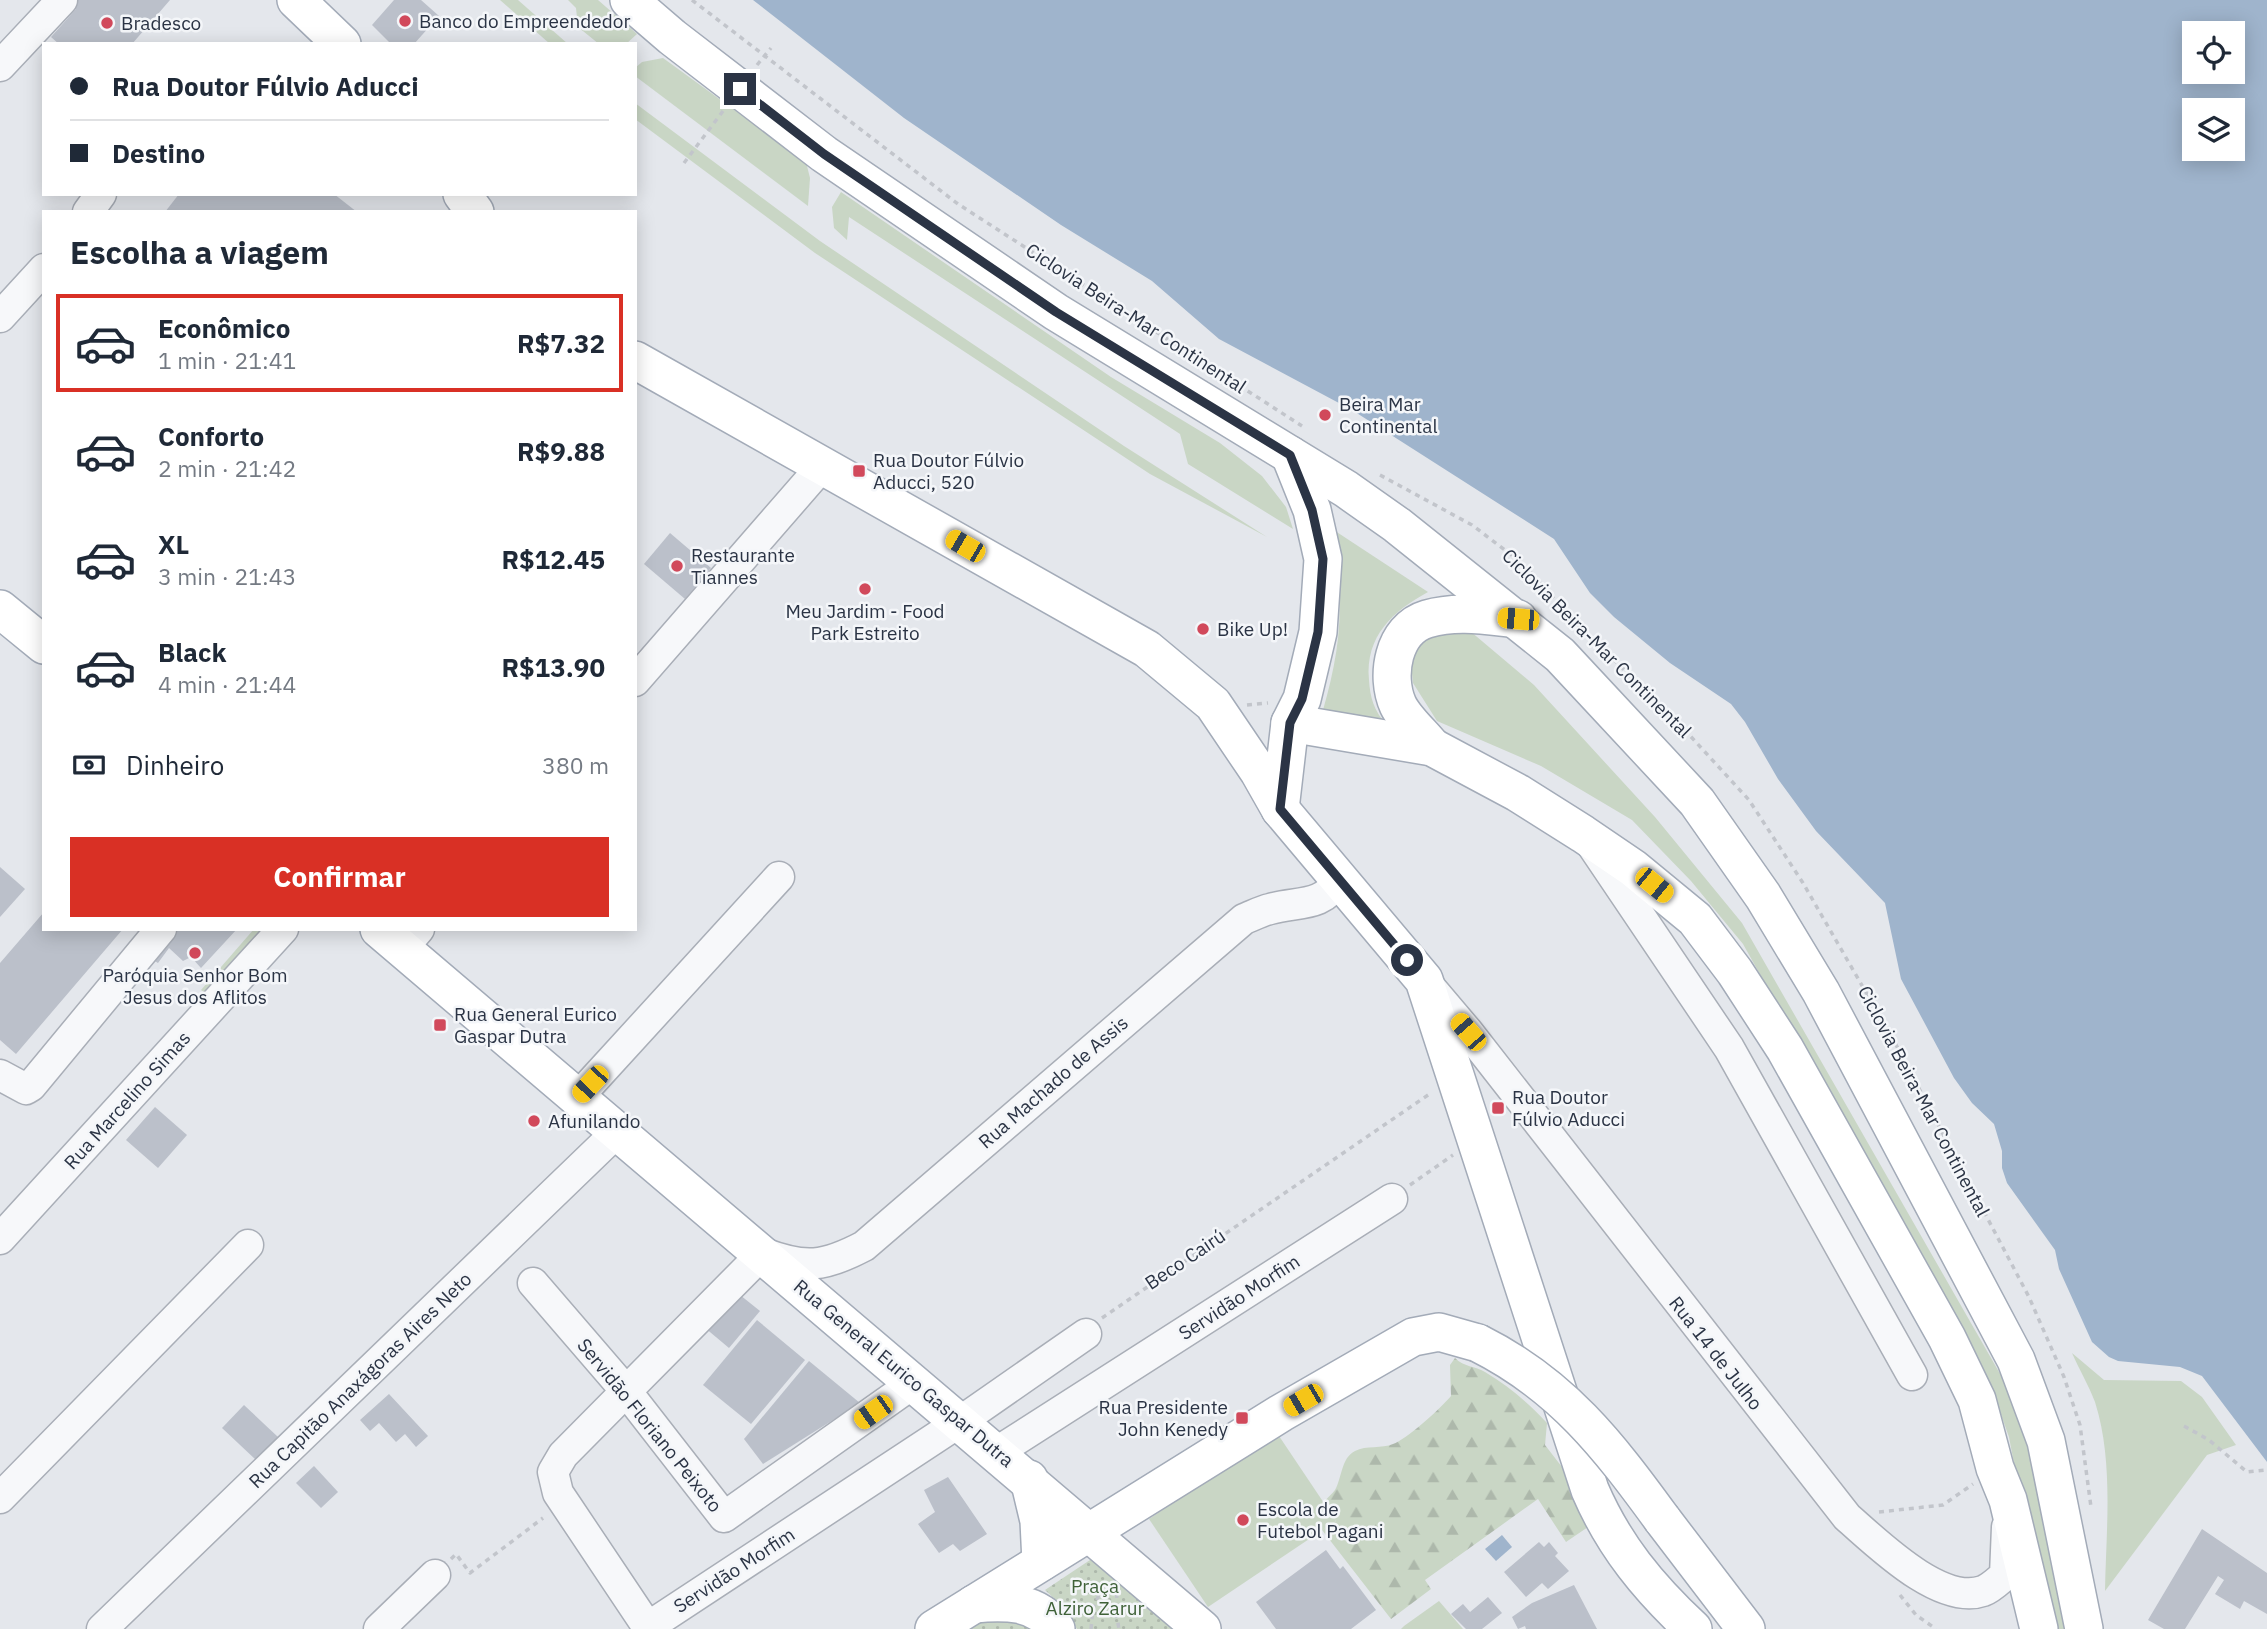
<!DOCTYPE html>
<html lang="pt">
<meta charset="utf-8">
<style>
body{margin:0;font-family:"IBM Plex Sans",sans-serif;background:#f6f6f7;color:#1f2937;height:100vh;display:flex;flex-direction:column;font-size:26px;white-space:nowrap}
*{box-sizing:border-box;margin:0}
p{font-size:23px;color:#747a83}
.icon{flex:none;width:38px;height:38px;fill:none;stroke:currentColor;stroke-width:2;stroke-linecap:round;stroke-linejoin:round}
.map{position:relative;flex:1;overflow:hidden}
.sheet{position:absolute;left:42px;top:210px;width:595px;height:721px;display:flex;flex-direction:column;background:#fff;border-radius:0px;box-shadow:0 4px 18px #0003}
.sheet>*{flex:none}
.top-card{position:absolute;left:42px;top:42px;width:595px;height:154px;border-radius:0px;box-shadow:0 4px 18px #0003;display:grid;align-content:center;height:154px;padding:0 28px;background:#fff}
.buttons{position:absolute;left:2182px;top:21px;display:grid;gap:14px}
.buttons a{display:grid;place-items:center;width:63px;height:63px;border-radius:0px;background:#fff;box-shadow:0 4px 18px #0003;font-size:35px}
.end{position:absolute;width:32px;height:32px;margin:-16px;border:9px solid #2b3445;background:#fff;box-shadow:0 0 0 4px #fff}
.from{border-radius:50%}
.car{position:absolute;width:21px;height:42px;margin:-21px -10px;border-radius:9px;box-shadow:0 0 5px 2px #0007;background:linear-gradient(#f5c518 24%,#345 0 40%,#f5c518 0 76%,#345 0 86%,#f5c518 0)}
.top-card b{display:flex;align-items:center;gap:24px;height:66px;font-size:26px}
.top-card b+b{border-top:2px solid #e0e1e3}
.top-card i{width:18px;height:18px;background:#1f2937}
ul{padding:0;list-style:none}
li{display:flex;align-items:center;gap:21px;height:98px;margin:0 14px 10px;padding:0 14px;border:4px solid transparent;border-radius:0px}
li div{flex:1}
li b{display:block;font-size:26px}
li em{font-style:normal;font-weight:700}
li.selected{border-color:#d93025}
li>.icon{width:63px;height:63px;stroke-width:1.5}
h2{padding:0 28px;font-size:32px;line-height:84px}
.pay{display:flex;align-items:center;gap:18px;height:77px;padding:0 28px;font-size:26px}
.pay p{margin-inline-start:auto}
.action{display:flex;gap:14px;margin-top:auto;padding:14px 28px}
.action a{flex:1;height:80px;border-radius:0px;background:#d93025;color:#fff;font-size:28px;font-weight:700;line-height:80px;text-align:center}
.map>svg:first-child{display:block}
.green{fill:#c9d6c5}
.forest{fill:url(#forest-firs)}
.park{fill:url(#park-dots)}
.water{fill:#9fb4cc;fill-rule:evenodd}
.building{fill:#bbc0ca}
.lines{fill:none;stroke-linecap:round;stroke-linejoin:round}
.minor-casing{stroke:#a9aeb7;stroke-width:33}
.major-casing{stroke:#a3abb8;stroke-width:40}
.path{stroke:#c2c5cb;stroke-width:3.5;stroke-dasharray:5 5;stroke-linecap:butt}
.minor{stroke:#f7f8fa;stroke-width:30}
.major{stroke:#fff;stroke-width:37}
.major-bridge-casing{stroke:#a3abb8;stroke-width:40;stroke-linecap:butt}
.major-bridge{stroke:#fff;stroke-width:37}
.route{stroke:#2b3445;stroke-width:9}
.poi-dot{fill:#d1495b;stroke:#f4f6f9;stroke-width:2.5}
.labels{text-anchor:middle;stroke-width:5;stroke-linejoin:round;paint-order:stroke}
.poi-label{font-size:19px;fill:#2b3445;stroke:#f4f6f9;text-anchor:start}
.street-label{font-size:19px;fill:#2b3445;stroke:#f4f6f9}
.park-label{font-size:19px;fill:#3f6138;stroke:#f4f6f9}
</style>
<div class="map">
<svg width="2267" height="1629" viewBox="0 0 2267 1629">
<defs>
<pattern id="forest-firs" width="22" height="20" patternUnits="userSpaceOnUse" patternTransform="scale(1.75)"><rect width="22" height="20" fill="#c9d6c5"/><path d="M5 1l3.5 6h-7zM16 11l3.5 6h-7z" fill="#adb8ab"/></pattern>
<pattern id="park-dots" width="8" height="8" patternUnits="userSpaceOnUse" patternTransform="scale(1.75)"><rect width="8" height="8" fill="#c9d6c5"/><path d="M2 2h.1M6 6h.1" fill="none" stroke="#adb8ab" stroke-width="1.8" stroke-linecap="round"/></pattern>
</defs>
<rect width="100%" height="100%" fill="#e4e7ec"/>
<!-- green -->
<g class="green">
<polygon points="500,0 518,0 568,44 550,44"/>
<polygon points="568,0 598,0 637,34 626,44 599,44 578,27 576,8"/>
<polygon points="663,58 806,162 810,178 808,206 635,76 635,68 642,62"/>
<polygon points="635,103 820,241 1124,446 1267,537 1150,474 815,253 635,119"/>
<polygon points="841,192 1111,377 1220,443 1262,476 1286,507 1293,529 1188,464 1180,434 849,217 847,240 834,228 832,207"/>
<path d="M 1323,523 L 1428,592 C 1393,611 1365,636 1369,680 C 1370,697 1374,711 1386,724 L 1323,710 C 1334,671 1342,633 1339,592 C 1337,569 1328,545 1323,523 Z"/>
<polygon points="1457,620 1534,685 1655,817 1742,923 2003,1379 2025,1433 2089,1629 2028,1629 2020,1495 2009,1437 1990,1384 1743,944 1691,881 1632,820 1541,766 1437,721 1413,683 1409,645"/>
<polygon points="254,929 273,929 212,999 201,990"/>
<path d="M 2072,1353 L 2104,1380 L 2181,1381 L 2202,1397 L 2236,1445 L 2207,1455 L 2105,1591 C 2106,1530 2114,1462 2095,1402 C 2089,1386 2079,1369 2072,1353 Z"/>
<polygon points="1277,1433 1336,1521 1208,1607 1149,1519"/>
<polygon points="1439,1601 1463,1629 1401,1629 1404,1626"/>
</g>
<!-- forest -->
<path class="forest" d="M 1455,1358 C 1464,1367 1475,1366 1485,1372 C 1509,1386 1528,1403 1547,1423 L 1545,1445 L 1572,1480 L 1588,1527 L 1566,1542 L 1538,1499 L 1425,1580 L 1431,1589 L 1391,1619 L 1322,1530 L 1336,1521 L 1324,1502 C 1327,1498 1332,1494 1335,1490 C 1342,1478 1341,1458 1355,1451 C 1366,1445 1382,1449 1393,1444 C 1406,1440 1441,1408 1451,1396 L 1450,1365 Z"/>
<!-- park -->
<g class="park">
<polygon points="1093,1558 1176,1629 1077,1629 1059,1603 1045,1590"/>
<polygon points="994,1616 1044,1629 966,1629"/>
</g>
<!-- water -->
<g class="water">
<path d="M 753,0 L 2267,0 L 2267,1462 L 2202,1376 L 2180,1367 L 2118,1361 L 2109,1357 L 2092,1342 L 2059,1269 L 2055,1250 L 2007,1183 L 2002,1168 L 2002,1151 L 1994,1124 L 1972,1103 L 1954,1078 L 1901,979 L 1885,903 L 1816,831 L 1778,779 L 1745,722 L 1731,704 L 1670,663 L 1614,617 L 1590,593 L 1554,539 L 1352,410 L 1219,339 L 1152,281 L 1061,225 L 904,118 ZM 2233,33 L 2233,72 L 2194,72 L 2194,33 ZM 2194,110 L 2233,110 L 2233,149 L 2194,149 Z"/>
<polygon points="1502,1535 1512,1547 1496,1561 1485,1549"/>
</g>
<!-- building -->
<g class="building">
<polygon points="69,0 170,0 132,44 59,44 51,37 76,9"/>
<polygon points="394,0 421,0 439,16 414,44 391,44 372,25"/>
<polygon points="179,194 334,194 357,212 165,212"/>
<polygon points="670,533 711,568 685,599 644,564"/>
<polygon points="0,867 25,889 0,917"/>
<polygon points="44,912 44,929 123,929 16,1054 0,1040 0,963"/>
<polygon points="173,929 237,929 201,968 191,957 183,961 169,948 158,963 148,957"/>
<polygon points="155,1107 187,1135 158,1168 126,1140"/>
<polygon points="735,1291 760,1311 729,1348 704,1327"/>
<polygon points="757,1320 805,1360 751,1424 703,1385"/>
<polygon points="809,1361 860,1403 763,1464 744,1439"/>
<polygon points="389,1394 428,1436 416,1447 405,1434 396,1442 379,1423 370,1431 360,1420"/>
<polygon points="244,1405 278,1437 256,1460 222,1428"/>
<polygon points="314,1466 338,1492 321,1508 296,1483"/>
<polygon points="948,1477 987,1534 960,1551 953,1544 939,1553 918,1524 935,1512 924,1490"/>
<polygon points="2202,1529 2267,1573 2267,1614 2244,1601 2240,1609 2215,1594 2224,1580 2218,1576 2185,1629 2164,1629 2148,1620"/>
<polygon points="1539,1542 1544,1547 1549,1542 1558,1553 1555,1556 1569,1571 1548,1589 1542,1583 1526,1597 1504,1572"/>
<polygon points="1326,1550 1340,1569 1343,1566 1376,1610 1351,1629 1276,1629 1256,1602"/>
<polygon points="1574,1585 1597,1629 1526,1629 1525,1626 1518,1629 1512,1617 1532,1603"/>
<polygon points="1488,1597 1502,1613 1482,1629 1466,1629 1451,1614 1463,1604 1470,1612"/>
</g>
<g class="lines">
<defs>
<g id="minor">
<polyline points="0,66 62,0"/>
<polyline points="88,212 101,194"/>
<polyline points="0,317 44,269"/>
<polyline points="635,681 823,465"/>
<polyline points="1592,845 1729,1048 1912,1375"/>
<polyline points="402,949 419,929"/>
<path d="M 1429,986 L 1468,1032 L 1847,1517 C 1877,1543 1940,1606 1983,1591 C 1991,1588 1998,1581 2005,1575 L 2007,1527"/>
<polyline points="0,1075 26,1089 31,1086 161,929"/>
<polyline points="578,1097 779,877"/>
<polyline points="0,1239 283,929"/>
<polyline points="533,1283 626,1391 724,1517 915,1382"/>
<polyline points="997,1452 1392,1199"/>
<polyline points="0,1498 248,1245"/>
<polyline points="648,1627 961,1421 1086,1334"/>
<polyline points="102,1629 618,1131"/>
<polyline points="379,1629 435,1575"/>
<path d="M 649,1629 L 558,1493 L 553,1472 L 563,1455 L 763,1253 C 805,1269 824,1267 864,1246 L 1244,919 C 1252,916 1261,911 1270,909 C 1297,901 1323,908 1338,880"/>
</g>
<g id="major">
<polyline points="296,0 342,44"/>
<polyline points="629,0 672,37 824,154 1056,312 1346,489 1397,525 1560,655 1697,802 1763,896 1821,992 2016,1360 2046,1441 2084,1629"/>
<polyline points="462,194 475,212"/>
<path d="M 635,360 L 1147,649 L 1213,704 L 1259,772 L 1280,809 L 1424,980 L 1590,1490 C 1614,1546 1649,1588 1693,1629"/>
<polyline points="0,609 44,645"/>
<polyline points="1290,723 1432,747 1518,793 1583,834 1633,868 1695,919 1735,972 1785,1049 1947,1338 1977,1400 1995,1468 2008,1500 2039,1629"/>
<path d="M 1432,747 C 1422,734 1405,720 1398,705 C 1385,676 1393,629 1427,619 C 1457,610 1488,616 1518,619"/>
<polyline points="1280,809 1290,723 1302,699 1318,632 1323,559 1312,510 1290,455"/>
<polyline points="379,929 1202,1629"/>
<polyline points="1029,1479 1039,1521 1041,1562"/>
<polyline points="1662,1519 1746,1629"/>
<path d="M 974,1604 C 1003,1601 1038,1600 1056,1629"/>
<polyline points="934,1629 1281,1413 1413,1337 1439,1332 1478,1343"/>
</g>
</defs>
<!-- minor casing -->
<use href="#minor" class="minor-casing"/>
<!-- major casing -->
<use href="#major" class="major-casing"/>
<!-- path -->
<g class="path">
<polyline points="692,0 958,204 1302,426"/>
<polyline points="757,65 771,48"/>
<polyline points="684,163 723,111"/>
<polyline points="1380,475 1472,525 1522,563 1575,622 1672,716 1749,800 1803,883 1894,1041 2029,1297 2064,1377 2080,1425 2091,1507"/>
<polyline points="1247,705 1268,703"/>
<polyline points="1410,1185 1453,1155"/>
<polyline points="1102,1318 1431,1093"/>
<polyline points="2184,1426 2209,1440 2247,1472 2267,1470"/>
<polyline points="1879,1512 1943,1505 1973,1484"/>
<polyline points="451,1559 456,1554 470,1573 543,1518"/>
<polyline points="1117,1593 1116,1612 1119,1629"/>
<polyline points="1900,1595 1916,1615 1936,1629"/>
<polyline points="1091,1629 1093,1608 1104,1584"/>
</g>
<!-- minor -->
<use href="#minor" class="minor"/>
<!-- major -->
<use href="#major" class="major"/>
<defs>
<path id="major-bridge" d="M 1478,1343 C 1562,1385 1608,1445 1662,1519"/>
</defs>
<!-- major-bridge casing -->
<use href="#major-bridge" class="major-bridge-casing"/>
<!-- major-bridge -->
<use href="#major-bridge" class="major-bridge"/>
</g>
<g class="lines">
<!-- route -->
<polyline class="route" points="740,89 824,154 1056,312 1290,455 1312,510 1323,559 1318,632 1302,699 1290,723 1280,809 1407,960"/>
</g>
<!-- markers -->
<g class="poi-dot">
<circle cx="405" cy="21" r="7"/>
<circle cx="107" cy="23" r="7"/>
<circle cx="1325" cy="415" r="7"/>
<rect x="852" y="464" width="14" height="14" rx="3.5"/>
<circle cx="677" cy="566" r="7"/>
<circle cx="865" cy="589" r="7"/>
<circle cx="1203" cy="629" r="7"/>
<circle cx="195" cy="953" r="7"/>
<rect x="433" y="1018" width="14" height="14" rx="3.5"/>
<rect x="1491" y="1101" width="14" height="14" rx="3.5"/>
<circle cx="534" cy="1121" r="7"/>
<rect x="1235" y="1411" width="14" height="14" rx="3.5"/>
<circle cx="1243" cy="1520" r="7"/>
</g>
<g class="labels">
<!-- poi labels -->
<g class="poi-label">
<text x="419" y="28">Banco do Empreendedor</text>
<text x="121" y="30">Bradesco</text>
<text x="1339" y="411">Beira Mar<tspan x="1339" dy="22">Continental</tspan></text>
<text x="873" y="467">Rua Doutor Fúlvio<tspan x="873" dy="22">Aducci, 520</tspan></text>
<text x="691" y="562">Restaurante<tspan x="691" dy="22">Tiannes</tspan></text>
<text x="865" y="618" text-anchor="middle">Meu Jardim - Food<tspan x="865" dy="22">Park Estreito</tspan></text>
<text x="1217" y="636">Bike Up!</text>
<text x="195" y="982" text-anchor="middle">Paróquia Senhor Bom<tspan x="195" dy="22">Jesus dos Aflitos</tspan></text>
<text x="454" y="1021">Rua General Eurico<tspan x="454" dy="22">Gaspar Dutra</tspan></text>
<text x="1512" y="1104">Rua Doutor<tspan x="1512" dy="22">Fúlvio Aducci</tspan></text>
<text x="548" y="1128">Afunilando</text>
<text x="1228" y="1414" text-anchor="end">Rua Presidente<tspan x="1228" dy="22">John Kenedy</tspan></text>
<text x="1257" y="1516">Escola de<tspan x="1257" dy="22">Futebol Pagani</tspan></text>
</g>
<!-- street labels -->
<g class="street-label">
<text transform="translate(1136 318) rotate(33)" y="7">Ciclovia Beira-Mar Continental</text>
<text transform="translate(1597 643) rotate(45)" y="7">Ciclovia Beira-Mar Continental</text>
<text transform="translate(1053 1082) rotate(-41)" y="7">Rua Machado de Assis</text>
<text transform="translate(127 1100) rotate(-48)" y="7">Rua Marcelino Simas</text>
<text transform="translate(1924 1101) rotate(62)" y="7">Ciclovia Beira-Mar Continental</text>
<text transform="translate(1185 1259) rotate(-34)" y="7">Beco Cairú</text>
<text transform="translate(1239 1297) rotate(-33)" y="7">Servidão Morfim</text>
<text transform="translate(1716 1353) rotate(52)" y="7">Rua 14 de Julho</text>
<text transform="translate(904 1373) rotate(40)" y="7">Rua General Eurico Gaspar Dutra</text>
<text transform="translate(360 1380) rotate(-44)" y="7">Rua Capitão Anaxágoras Aires Neto</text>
<text transform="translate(650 1425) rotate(51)" y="7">Servidão Floriano Peixoto</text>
<text transform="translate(734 1570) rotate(-33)" y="7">Servidão Morfim</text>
</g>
<!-- park labels -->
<g class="park-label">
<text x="1095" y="1593">Praça<tspan x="1095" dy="22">Alziro Zarur</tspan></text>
</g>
</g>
</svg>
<div class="buttons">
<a><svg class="icon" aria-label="locate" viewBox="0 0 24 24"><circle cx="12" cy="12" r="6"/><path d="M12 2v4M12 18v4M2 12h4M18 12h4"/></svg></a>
<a><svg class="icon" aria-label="layers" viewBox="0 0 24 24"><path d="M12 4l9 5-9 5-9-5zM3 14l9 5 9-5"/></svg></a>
</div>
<i class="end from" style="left:1407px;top:960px"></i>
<i class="end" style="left:740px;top:89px"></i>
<i class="car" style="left:965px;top:546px;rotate:300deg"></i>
<i class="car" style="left:1518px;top:619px;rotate:275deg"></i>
<i class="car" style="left:1654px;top:885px;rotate:129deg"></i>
<i class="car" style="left:1468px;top:1032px;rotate:319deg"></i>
<i class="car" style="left:590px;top:1084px;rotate:223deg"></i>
<i class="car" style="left:1303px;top:1400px;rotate:240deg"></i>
<i class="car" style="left:873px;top:1412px;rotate:235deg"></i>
<div class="top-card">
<b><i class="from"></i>Rua Doutor Fúlvio Aducci</b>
<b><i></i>Destino</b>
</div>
<section class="sheet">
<h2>Escolha a viagem</h2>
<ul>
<li class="selected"><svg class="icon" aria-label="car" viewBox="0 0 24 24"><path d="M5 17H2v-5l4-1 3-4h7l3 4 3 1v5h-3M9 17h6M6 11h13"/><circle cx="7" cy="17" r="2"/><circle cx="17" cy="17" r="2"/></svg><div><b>Econômico</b><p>1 min · 21:41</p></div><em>R$7.32</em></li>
<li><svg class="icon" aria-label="car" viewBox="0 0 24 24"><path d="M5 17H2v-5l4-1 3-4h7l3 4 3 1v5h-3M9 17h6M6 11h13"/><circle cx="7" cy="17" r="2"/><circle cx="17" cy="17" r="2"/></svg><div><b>Conforto</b><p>2 min · 21:42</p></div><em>R$9.88</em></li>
<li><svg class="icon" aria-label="car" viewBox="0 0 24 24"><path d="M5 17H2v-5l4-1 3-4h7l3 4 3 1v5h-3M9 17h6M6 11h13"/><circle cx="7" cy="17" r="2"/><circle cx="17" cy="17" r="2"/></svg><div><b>XL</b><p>3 min · 21:43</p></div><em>R$12.45</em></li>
<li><svg class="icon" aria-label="car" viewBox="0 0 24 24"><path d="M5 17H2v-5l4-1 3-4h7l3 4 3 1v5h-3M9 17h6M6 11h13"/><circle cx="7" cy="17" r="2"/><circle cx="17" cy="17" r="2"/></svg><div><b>Black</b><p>4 min · 21:44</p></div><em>R$13.90</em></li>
</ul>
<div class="pay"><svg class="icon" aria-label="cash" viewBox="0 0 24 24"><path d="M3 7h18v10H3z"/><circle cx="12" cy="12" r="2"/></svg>Dinheiro<p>380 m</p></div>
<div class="action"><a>Confirmar</a></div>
</section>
</div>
